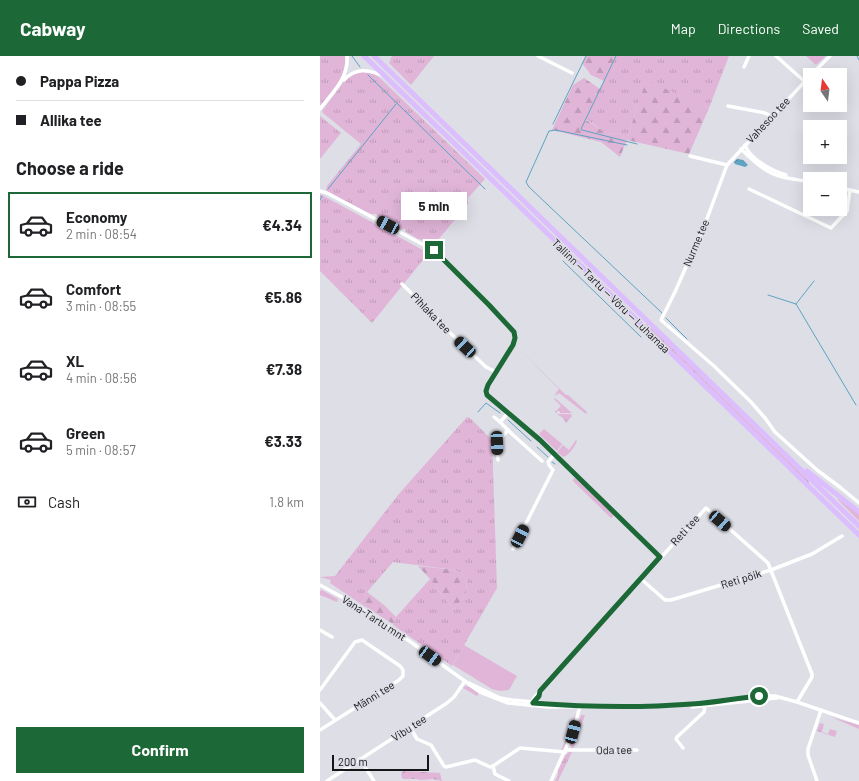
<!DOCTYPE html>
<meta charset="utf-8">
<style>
body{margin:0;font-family:Barlow,sans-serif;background:#f2f2f2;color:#202124;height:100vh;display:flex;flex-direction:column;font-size:15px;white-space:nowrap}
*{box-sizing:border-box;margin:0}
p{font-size:13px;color:#757577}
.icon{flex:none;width:22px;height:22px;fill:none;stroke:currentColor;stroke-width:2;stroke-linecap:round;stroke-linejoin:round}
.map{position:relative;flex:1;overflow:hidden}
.drawer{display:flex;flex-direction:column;background:#fff;width:320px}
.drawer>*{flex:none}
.top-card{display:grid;align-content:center;height:88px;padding:0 16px;background:#fff}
.needle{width:26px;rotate:346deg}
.fabs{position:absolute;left:483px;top:12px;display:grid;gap:8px}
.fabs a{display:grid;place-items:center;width:44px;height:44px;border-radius:0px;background:#fff;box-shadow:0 4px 16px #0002;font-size:20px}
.scale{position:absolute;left:12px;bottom:10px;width:97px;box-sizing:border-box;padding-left:4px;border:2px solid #151518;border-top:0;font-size:11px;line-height:14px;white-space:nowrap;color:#151518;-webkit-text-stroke:3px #dddee6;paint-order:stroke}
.end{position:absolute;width:18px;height:18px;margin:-9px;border:5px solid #1c6836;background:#fff;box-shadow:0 0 0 2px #fff}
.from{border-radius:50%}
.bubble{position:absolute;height:28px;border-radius:0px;background:#fff;box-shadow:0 4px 16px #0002;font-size:13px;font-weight:700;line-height:28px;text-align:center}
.car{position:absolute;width:12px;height:24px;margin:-12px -6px;border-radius:5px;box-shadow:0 0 3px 1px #0007;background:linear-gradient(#222 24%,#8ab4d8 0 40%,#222 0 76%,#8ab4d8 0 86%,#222 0)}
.top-card b{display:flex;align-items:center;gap:14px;height:38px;font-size:15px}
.top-card b+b{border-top:1px solid #e0e0e0}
.top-card i{width:10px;height:10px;background:#202124}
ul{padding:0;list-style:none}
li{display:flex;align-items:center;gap:12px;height:66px;margin:0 8px 6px;padding:0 8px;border:2px solid transparent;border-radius:0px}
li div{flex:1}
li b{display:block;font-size:15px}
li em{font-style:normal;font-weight:700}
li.current{border-color:#1c6836}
li>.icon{width:36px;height:36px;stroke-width:1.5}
h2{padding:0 16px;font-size:18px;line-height:48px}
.pay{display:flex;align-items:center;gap:10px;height:44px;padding:0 16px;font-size:15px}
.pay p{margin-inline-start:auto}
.action{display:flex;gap:8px;margin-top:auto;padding:8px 16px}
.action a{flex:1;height:46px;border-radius:0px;background:#1c6836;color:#fff;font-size:16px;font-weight:700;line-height:46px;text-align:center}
header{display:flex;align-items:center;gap:24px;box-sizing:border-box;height:56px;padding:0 20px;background:#1c6836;color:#fff}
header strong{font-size:19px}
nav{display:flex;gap:22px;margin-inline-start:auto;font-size:14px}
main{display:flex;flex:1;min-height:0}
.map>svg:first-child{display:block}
.grass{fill:url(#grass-tufts)}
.forest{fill:url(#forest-firs)}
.pitch{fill:#e0b5d8}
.water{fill:url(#water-waves)}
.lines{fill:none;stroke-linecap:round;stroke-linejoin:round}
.stream{stroke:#5da3c2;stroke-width:1}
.minor{stroke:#fff;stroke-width:3.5}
.highway{stroke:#dcbdfe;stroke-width:5}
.route{stroke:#1c6836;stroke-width:5}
.labels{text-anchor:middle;stroke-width:3;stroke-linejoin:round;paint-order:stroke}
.street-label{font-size:11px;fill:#151518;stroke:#dddee6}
</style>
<header>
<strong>Cabway</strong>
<nav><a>Map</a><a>Directions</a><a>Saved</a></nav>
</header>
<main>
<section class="drawer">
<div class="top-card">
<b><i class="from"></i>Pappa Pizza</b>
<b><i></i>Allika tee</b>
</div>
<h2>Choose a ride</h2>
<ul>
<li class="current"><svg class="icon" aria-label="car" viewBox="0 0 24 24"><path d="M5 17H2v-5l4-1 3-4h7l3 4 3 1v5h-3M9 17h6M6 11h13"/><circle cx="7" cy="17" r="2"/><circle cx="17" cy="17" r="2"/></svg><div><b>Economy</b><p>2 min · 08:54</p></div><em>€4.34</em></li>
<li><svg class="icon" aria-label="car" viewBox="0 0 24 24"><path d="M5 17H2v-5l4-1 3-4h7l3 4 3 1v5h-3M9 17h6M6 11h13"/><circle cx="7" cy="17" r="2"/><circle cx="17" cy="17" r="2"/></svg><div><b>Comfort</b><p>3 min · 08:55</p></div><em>€5.86</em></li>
<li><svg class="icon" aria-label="car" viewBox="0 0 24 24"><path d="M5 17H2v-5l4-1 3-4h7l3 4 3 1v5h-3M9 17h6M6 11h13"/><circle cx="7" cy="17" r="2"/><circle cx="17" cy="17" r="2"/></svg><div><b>XL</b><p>4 min · 08:56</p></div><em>€7.38</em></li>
<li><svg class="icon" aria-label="car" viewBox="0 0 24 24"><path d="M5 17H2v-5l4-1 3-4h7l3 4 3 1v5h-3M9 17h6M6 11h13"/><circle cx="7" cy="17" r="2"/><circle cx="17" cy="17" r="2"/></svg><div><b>Green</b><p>5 min · 08:57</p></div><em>€3.33</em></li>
</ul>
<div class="pay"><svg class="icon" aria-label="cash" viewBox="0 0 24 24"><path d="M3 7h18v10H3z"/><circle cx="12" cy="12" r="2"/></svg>Cash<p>1.8 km</p></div>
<div class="action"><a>Confirm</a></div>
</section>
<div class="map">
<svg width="539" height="725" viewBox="0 0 539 725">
<defs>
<pattern id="grass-tufts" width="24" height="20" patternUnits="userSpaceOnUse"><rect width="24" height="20" fill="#e0b5d8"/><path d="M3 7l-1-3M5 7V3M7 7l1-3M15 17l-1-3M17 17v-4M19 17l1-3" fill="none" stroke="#bf9bb9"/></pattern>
<pattern id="forest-firs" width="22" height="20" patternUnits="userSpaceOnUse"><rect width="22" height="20" fill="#e0b5d8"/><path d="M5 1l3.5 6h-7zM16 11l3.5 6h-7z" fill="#bf9bb9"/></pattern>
<pattern id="water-waves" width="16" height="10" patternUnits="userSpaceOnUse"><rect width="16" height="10" fill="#5da3c2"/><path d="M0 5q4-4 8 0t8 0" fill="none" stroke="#4c849d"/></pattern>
</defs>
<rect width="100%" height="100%" fill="#dddee6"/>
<!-- grass -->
<g class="grass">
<path d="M 0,0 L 25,0 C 27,21 12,35 0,50 Z"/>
<polygon points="72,0 114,0 91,29 69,7"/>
<polygon points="296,0 409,0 389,52 382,50 318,47 307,84 299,78 286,77 266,63"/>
<polygon points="486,0 506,0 496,9"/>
<path d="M 42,16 L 52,17 L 60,22 L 165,123 L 148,142 L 148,148 L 113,190 L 111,190 L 106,187 L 105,184 L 98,183 L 86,176 L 85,173 C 82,173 80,174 78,173 C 70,171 60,163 56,158 L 51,158 L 6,135 L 7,130 L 41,88 L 3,57 L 2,55 L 25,24 L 32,19 Z"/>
<polygon points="0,60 21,77 0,103"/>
<polygon points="0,138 112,199 111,200 107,199 52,267 0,215"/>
<polygon points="326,267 489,425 489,428 327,270"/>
<polygon points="198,292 246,339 248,339 267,356 266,358 239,337 237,339 236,338 233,341 239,333"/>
<polygon points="235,342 252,357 240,357 240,355 237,355 237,357 235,356 241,350 234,343"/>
<polygon points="237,358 251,358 252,360 246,367 243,362"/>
<polygon points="147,361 150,362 172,384 177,532 132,610 73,569 76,561 110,523 133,553 146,539 147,520 135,514 73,506 47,536 41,548 10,527 11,524 0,521 15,520 78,439"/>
<polygon points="224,373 242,388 237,395 219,378"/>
<path d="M 256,384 L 257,385 C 255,390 249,400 243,401 L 237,396 L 243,389 L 249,394 Z"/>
<polygon points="254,422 257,423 293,458 293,461 291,462 253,425 253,423"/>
<polygon points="517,443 518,443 539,458 539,465"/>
<polygon points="2,534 18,543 17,546 0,539 0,535"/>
<polygon points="145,630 149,631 159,637 157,640 143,632"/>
<polygon points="256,658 254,669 244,693 241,695 255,659"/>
<polygon points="261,659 265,659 253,693 252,692 250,689"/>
<polygon points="511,661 539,669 539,673"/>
<polygon points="500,667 504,668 502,676 508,678 510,673 517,675 515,681 497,675"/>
<polygon points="249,696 252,696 238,725 235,725 238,719 238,714 245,700"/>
</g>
<!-- forest -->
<g class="forest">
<polygon points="266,0 296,0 284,25 271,19 262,7"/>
<polygon points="264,22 280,33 266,64 286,77 299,78 307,84 318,47 327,24 382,50 389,52 369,98 307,84 300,101 281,86 232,74 253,29"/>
<polygon points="98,510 135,514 147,520 146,539 133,553 110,523"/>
<polygon points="47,536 64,549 76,561 73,568 41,548"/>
<polygon points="85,715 120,717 122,725 113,723 101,724 96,723 83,723 81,720 82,716"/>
</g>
<!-- pitch -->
<polygon class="pitch" points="144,589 197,620 189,634 180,635 172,633 133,609"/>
<!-- water -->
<polygon class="water" points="417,103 423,104 428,109 425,111 415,108 414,106"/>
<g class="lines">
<!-- stream -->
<g class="stream">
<polyline points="32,0 40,11"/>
<polyline points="296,0 261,73 262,74 317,88"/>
<polyline points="537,0 539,4"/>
<polyline points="48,19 165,133"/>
<polyline points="233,68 266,0"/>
<polyline points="307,89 236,74 229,75 206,126 209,131 342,257"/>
<polyline points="8,133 76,48"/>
<polyline points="0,144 2,140"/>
<polyline points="243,205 321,281"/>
<polyline points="448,239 476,248 536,349"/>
<polyline points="476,248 494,225"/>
<polyline points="346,262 367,283"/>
<polyline points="158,356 166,347 180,357"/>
<polyline points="188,364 211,385"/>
<polyline points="217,391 228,401"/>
<polyline points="232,406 235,408"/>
</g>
<!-- minor -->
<g class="minor">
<polyline points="218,0 252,17"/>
<polyline points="456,0 484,25"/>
<polyline points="424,11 429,0"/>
<polyline points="491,19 510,0"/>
<polyline points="490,20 407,109 385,168 355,236 341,264 394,310 431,346 445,362 455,376 497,414 521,432 539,447"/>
<path d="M 24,24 C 36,11 48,14 62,19"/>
<polyline points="408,50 445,57 451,60"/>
<path d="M 0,53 C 12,37 29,22 27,0"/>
<path d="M 425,89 C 430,103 452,115 466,119"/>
<path d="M 421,93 C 432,103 444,116 459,120 C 469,123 480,124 490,126"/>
<polyline points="370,100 407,109"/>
<polyline points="520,132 539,136"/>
<polyline points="429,133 511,172 527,155 530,134"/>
<polyline points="0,135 7,137 115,195 190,271 195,280 193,289 168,329 166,335 167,339 220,384 340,501"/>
<polyline points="82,228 116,261 124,271 166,311 176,316"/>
<polyline points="174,361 180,366 189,356"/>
<polyline points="180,366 192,378 222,405"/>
<polyline points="178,404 177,387 188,374"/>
<polyline points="193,493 233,414 229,409 228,406 235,398"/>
<polyline points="321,523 345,544 351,544 451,514 492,498 522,480"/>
<polyline points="0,529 31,546 74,574 160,636 188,647 228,651 348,650 389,647 439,640 455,640 477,646 539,667"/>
<polyline points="0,574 12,581"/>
<polyline points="149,627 180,642 192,644 249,649"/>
<polyline points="0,634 35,586 42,584 80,610 83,614 83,620 79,624 0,674"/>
<polyline points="0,647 15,664"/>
<polyline points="213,647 219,640 220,635"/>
<polyline points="212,650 213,643 237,616 386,452 448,507 492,618 492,621 477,646"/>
<polyline points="372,651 457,642"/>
<polyline points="90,671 97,683 111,689 124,710 126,711 155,704 170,711 173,710 200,692 245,696"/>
<polyline points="363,692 356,683 357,681 384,656 385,650"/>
<polyline points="246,694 317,694"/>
<polyline points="40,703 54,725"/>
<polyline points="173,710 175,718 189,725"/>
<polyline points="7,725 127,647 134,641 145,625"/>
<polyline points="231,725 253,676 260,650"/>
<polyline points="497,725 488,699 488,693 501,654"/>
</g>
<!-- highway -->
<g class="highway">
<polyline points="44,0 539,479"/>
<polyline points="54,0 539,470"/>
<polyline points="487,415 539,456"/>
</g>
</g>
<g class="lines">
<!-- route -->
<path class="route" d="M 114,194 L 169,249 L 194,276 L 195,282 L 193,289 L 168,329 L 166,335 L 167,339 L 220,384 L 340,501 L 220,635 L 219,640 L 213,647 C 265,651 319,652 372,648 C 394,647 416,642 439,640"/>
</g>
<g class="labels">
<!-- street labels -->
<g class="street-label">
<text transform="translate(448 64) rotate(-47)" y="4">Vahesoo tee</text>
<text transform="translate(376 187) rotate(-67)" y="4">Nurme tee</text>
<text transform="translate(291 240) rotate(44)" y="4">Tallinn — Tartu — Võru — Luhamaa</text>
<text transform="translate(111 257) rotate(46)" y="4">Pihlaka tee</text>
<text transform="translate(365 474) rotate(-48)" y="4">Reti tee</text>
<text transform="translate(421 523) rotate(-17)" y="4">Reti põik</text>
<text transform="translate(54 562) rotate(33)" y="4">Vana-Tartu mnt</text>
<text transform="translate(54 640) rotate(-32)" y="4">Männi tee</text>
<text transform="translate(89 672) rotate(-33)" y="4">Vibu tee</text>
<text transform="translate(294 694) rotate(-1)" y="4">Oda tee</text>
</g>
</g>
</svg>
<div class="fabs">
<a><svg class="needle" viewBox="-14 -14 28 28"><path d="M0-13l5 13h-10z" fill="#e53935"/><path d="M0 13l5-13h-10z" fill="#757577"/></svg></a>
<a>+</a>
<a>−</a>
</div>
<div class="scale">200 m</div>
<i class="end from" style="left:439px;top:640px"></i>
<i class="end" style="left:114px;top:194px"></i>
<div class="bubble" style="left:81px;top:136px;width:66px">5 min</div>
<i class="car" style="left:68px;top:169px;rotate:298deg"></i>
<i class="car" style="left:145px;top:291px;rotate:313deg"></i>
<i class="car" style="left:177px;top:387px;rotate:178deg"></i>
<i class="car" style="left:400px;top:465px;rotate:131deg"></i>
<i class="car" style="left:200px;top:480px;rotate:27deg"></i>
<i class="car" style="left:110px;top:600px;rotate:126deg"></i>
<i class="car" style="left:253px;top:676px;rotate:15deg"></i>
</div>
</main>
